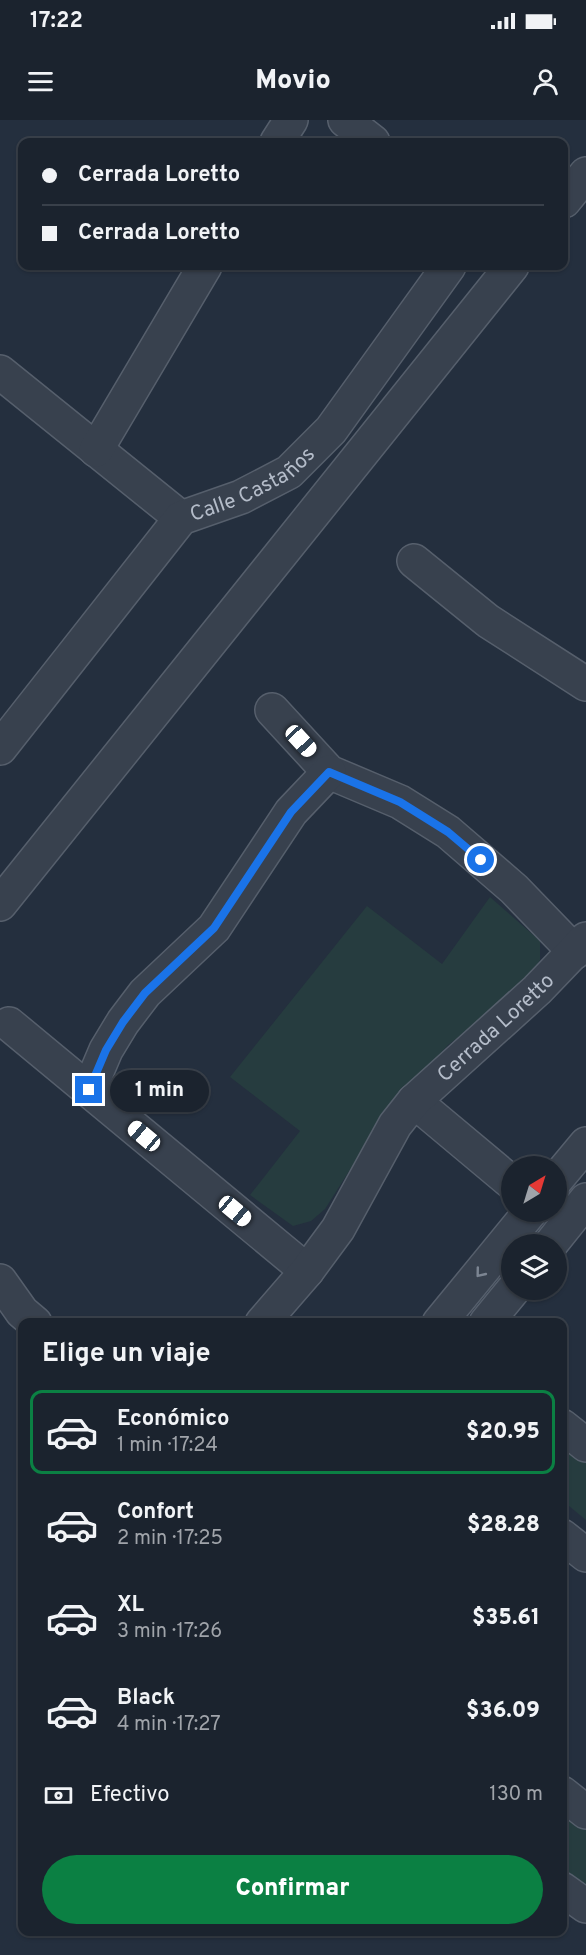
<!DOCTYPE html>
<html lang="es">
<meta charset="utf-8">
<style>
body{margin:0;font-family:Overpass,sans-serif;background:#282f3a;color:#f1f3f6;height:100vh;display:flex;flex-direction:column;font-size:22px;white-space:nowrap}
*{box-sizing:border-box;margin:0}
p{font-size:20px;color:#a0a4aa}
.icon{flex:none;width:33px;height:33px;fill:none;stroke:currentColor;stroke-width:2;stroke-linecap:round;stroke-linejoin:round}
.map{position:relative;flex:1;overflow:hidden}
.details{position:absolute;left:18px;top:1198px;width:549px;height:618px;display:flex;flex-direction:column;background:#1b232e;border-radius:12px;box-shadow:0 2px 4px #0004,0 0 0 2px #39404a}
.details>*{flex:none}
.hud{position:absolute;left:18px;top:18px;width:550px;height:132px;border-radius:12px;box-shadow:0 2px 4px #0004,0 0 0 2px #39404a;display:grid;align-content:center;height:132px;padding:0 24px;background:#1b232e}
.needle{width:39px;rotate:38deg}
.fabs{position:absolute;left:501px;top:1036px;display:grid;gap:12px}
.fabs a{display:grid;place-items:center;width:66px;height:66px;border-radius:50%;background:#1b232e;box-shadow:0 2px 4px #0004,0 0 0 2px #39404a;font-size:30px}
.end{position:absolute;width:27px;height:27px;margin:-14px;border:8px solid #1a73e8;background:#fff;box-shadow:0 0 0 3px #fff}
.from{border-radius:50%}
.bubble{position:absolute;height:42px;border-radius:21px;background:#1b232e;box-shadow:0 2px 4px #0004,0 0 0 2px #39404a;font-size:20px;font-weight:800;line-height:42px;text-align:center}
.car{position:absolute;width:18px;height:36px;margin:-18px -9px;border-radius:8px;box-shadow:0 0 4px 2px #0007;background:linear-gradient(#fff 24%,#345 0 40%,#fff 0 76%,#345 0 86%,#fff 0)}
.hud b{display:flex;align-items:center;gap:21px;height:57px;font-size:22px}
.hud b+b{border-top:2px solid #39404a}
.hud i{width:15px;height:15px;background:#f1f3f6}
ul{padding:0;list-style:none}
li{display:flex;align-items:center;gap:18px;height:84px;margin:0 12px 9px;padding:0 12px;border:3px solid transparent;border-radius:12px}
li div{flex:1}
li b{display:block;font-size:22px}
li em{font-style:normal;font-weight:800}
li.active{border-color:#0b8043}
li>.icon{width:54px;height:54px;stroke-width:1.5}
h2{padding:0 24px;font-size:27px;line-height:72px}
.pay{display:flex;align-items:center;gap:15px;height:66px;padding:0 24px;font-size:22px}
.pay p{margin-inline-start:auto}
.button{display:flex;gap:12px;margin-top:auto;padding:12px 24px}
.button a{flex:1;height:69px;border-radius:36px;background:#0b8043;color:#fff;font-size:24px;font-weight:800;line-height:69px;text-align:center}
.status{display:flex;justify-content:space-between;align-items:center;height:42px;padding:0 30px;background:#1b232e;direction:ltr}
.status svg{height:16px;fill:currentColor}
header{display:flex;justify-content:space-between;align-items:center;height:78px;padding:0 24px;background:#1b232e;font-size:27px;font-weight:800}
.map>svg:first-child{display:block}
.green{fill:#263c3f}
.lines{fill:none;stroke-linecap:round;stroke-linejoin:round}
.minor-casing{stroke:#565f6c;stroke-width:36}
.minor{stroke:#38414e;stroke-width:33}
.oneway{stroke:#7c8592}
.route{stroke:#1a73e8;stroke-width:8}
.labels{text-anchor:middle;stroke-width:5;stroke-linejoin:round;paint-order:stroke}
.street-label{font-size:21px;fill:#b4bcc9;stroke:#1d2633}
</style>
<div class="status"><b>17:22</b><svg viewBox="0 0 49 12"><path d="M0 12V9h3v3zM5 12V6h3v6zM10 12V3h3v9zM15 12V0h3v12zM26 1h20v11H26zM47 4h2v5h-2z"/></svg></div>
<header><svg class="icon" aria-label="menu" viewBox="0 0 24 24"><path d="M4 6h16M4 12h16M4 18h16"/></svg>Movio<svg class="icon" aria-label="person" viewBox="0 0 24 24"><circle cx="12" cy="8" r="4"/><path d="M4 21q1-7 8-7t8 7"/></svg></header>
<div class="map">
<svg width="586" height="1835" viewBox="0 0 586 1835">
<rect width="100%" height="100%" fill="#242f3e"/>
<!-- green -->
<g class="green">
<polygon points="490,777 540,821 540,840 532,854 493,891 448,925 386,993 325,1089 311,1101 293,1106 250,1075 300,1011 230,957 367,786 442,844"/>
<polygon points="562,1316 586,1335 586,1400 563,1381"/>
<polygon points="562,1680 586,1699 586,1777 563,1757"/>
</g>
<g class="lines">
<defs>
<g id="minor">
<polyline points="345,0 373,22"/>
<polyline points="277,22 291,0"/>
<polyline points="564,81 586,54"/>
<polyline points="0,252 181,398"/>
<polyline points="96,330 205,146"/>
<polyline points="414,441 488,501 586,564"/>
<polyline points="272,590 329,652 400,682 448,712 514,769 575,832"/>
<path id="s1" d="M 0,628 L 181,398 L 241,377 L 289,352 L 331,310 L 449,146"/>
<polyline points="0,784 512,146"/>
<polyline points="9,904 307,1151"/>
<polyline points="89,970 106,930 123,902 145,873 214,808 291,692 329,652"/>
<polyline points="414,981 512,1063"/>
<polyline points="556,1060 586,1024"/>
<polyline points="550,1125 586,1080"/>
<polyline points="0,1161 22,1192 35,1203"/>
<path id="s2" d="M 262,1203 L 307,1151 L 338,1109 L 395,1005 L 414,981 L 537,870 L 586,819"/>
<polyline points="439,1203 530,1092"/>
<polyline points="486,1203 513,1170"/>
<polyline points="562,1306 586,1325"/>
<polyline points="562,1416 586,1435"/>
<polyline points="562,1673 586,1692"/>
<polyline points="562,1769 586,1786"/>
</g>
</defs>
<!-- minor casing -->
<use href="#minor" class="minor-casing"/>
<!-- minor -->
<use href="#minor" class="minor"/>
</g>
<!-- one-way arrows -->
<defs><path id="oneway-chevron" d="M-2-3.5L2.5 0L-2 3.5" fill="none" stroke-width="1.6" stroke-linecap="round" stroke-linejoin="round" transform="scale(1.5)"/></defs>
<use class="oneway" href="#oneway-chevron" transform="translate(480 1153) rotate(129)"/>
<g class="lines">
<!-- route -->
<polyline class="route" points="89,970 106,930 123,902 145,873 214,808 291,692 329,652 400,682 448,712 481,740"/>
</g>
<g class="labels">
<!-- street labels -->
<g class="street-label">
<text dy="7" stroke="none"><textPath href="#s1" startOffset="372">Calle Castaños</textPath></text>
<text dy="7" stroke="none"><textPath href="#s2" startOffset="380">Cerrada Loretto</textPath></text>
</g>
</g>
</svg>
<div class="fabs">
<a><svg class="needle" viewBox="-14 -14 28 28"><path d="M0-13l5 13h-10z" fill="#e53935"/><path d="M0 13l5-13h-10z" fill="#a0a4aa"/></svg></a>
<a><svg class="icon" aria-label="layers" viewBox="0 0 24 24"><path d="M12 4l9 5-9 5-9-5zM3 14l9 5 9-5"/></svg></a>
</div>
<i class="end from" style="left:481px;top:740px"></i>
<i class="end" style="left:89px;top:970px"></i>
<div class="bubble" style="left:110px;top:950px;width:99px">1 min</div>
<i class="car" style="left:301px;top:621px;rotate:137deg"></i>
<i class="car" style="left:144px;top:1016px;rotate:310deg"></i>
<i class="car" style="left:235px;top:1091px;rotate:130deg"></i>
<div class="hud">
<b><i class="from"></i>Cerrada Loretto</b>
<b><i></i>Cerrada Loretto</b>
</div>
<section class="details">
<h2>Elige un viaje</h2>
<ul>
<li class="active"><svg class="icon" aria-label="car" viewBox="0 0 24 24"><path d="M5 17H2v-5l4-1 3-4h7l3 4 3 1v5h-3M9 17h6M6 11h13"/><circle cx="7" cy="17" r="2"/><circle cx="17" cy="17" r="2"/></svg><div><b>Económico</b><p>1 min · 17:24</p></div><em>$20.95</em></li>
<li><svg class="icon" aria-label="car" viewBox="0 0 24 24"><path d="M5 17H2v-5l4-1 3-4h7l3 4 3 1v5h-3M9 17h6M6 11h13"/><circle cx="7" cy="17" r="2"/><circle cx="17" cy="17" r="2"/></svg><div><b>Confort</b><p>2 min · 17:25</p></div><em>$28.28</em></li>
<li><svg class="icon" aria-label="car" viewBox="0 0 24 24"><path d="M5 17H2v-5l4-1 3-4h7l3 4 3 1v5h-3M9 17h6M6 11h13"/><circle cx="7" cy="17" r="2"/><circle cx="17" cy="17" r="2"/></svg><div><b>XL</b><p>3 min · 17:26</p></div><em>$35.61</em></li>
<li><svg class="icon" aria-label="car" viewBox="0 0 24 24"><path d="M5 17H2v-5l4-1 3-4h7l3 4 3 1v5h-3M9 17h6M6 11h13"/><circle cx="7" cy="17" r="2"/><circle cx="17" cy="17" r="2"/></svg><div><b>Black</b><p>4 min · 17:27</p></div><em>$36.09</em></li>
</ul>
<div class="pay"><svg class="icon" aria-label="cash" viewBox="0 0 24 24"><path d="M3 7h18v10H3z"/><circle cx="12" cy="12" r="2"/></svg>Efectivo<p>130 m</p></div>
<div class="button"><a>Confirmar</a></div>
</section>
</div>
